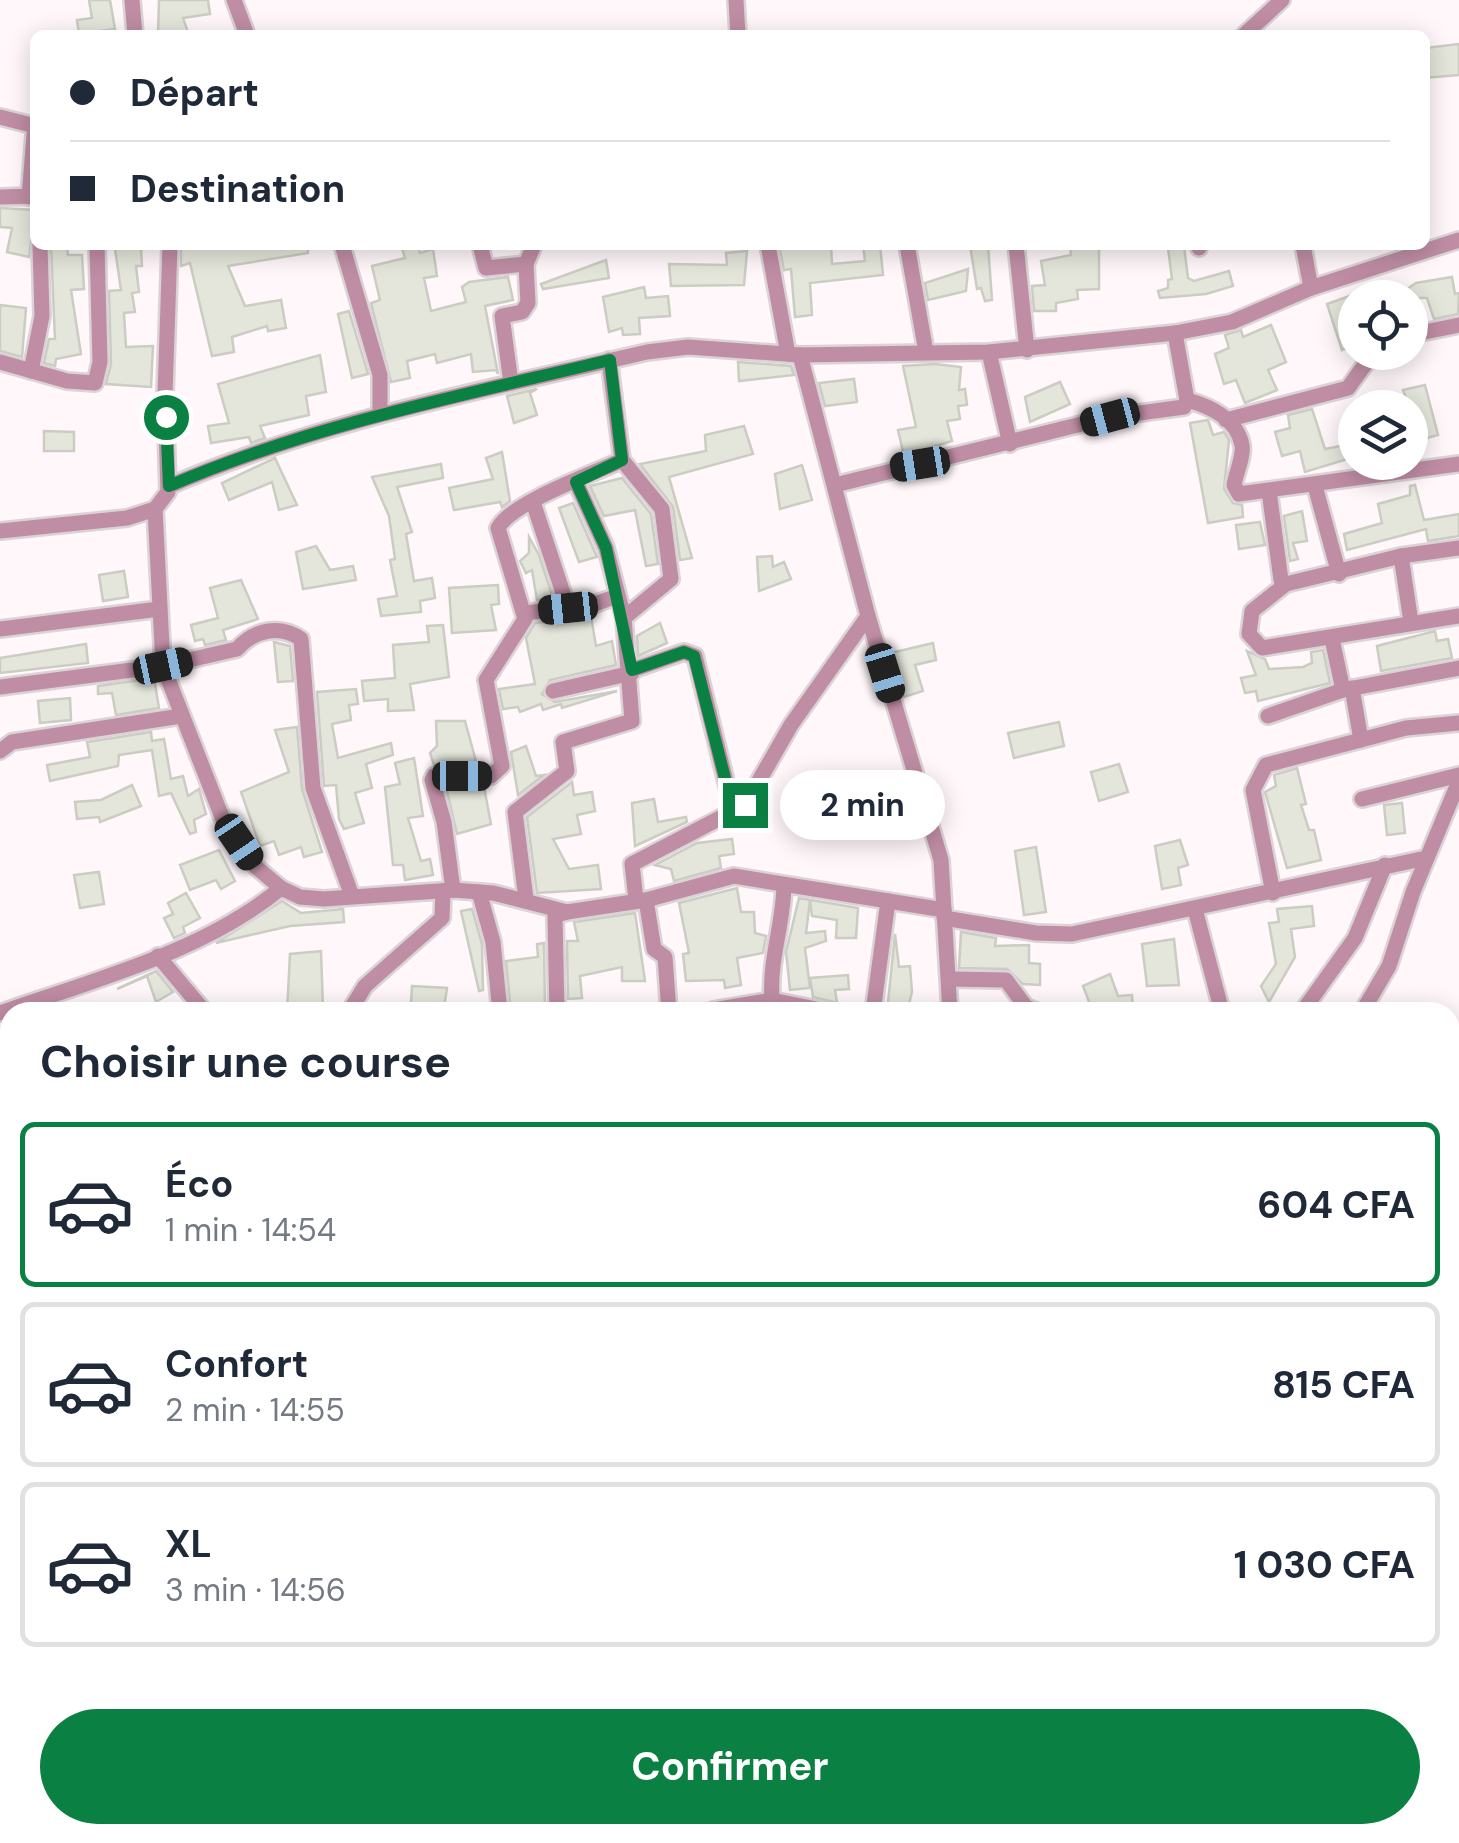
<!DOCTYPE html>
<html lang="fr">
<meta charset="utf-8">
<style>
body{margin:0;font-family:"DM Sans",sans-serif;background:#f2f2f3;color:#1f2937;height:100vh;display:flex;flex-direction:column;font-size:38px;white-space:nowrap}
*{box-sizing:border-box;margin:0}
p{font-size:32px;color:#747a83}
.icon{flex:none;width:55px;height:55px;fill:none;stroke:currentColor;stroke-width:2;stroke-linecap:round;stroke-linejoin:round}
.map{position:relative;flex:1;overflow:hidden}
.drawer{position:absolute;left:0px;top:1002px;width:1460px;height:842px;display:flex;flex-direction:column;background:#fff;border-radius:30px 30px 0 0;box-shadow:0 5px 25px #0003}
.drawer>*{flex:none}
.banner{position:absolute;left:30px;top:30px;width:1400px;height:220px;border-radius:15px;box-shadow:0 5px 25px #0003;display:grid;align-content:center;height:220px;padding:0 40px;background:#fff}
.fabs{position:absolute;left:1338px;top:280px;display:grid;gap:20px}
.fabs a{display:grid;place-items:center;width:90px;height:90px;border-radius:50%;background:#fff;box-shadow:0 5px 25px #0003;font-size:50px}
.end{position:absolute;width:45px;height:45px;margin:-22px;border:12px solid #0b8043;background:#fff;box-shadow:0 0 0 5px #fff}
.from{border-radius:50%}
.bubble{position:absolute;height:70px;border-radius:35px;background:#fff;box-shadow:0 5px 25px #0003;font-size:32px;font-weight:700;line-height:70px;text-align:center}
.car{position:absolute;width:30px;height:60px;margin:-30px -15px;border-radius:12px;box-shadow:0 0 8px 2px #0007;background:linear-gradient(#222 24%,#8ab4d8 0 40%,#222 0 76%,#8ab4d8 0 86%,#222 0)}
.banner b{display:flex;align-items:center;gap:35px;height:95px;font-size:38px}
.banner b+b{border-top:2px solid #e0e1e3}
.banner i{width:25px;height:25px;background:#1f2937}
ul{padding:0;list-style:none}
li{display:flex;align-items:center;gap:30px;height:165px;margin:0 20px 15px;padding:0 20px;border:5px solid #e0e1e3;border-radius:15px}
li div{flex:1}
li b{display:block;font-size:38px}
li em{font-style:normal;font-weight:700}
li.active{border-color:#0b8043}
li>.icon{width:90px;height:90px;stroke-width:1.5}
h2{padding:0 40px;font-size:45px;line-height:120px}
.action{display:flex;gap:20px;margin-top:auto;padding:20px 40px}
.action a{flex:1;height:115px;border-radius:60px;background:#0b8043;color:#fff;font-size:40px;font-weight:700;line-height:115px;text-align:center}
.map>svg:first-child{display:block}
.building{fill:#e4e6db;stroke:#cbcdc2;stroke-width:2.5}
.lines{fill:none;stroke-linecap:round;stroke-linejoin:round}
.street-casing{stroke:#dbd3d6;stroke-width:20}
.street{stroke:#bf8da4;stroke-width:15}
.route{stroke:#0b8043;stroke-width:12}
</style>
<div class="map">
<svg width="1459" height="1843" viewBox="0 0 1459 1843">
<rect width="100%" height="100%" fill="#fff7fa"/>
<!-- building -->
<g class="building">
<polygon points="89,0 110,0 115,29 79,34 77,20 92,18"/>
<polygon points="159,0 208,0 210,14 183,18 189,35 158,35"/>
<polygon points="1459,44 1459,75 1425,78 1425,48"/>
<polygon points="0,208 35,210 29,257 7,252 12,228 0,227"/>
<polygon points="51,245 67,245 68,255 82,255 84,289 71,290 81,354 56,359 55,366 44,363 49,339 55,339"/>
<polygon points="181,245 307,245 308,253 228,266 245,306 281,300 286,328 268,331 267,326 232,337 234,352 212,356 190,263 181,266"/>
<polygon points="401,245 417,245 420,253 433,249 437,276 424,278 431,311 466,302 462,287 469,282 508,277 513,300 485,306 498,374 496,370 473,372 471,354 437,363 435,354 407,361 410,378 391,382 371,303 380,300 372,266 405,258"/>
<polygon points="779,245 831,245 832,264 865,261 863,245 880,245 883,275 810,283 812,315 795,317 791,269 784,270"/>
<polygon points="970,245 988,245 992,300 985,301 981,288 977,289"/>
<polygon points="1070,245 1099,245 1099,289 1077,290 1078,299 1056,303 1056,311 1034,311 1032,286 1045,285 1041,261 1071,255"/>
<polygon points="1184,246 1188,278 1194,281 1229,271 1233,286 1206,294 1160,298 1158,291 1168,288 1168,280 1172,279 1168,248"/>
<polygon points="141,248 142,266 136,266 139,292 132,293 135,312 124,313 126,347 153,346 151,387 106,384 111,364 109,291 121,290 115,249"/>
<polygon points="747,251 744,285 671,286 669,264 727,265 726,253"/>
<polygon points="606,260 609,278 543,289 541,284"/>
<polygon points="968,269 966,291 928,300 925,283"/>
<polygon points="1452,277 1455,294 1459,293 1458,314 1434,319 1427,298 1394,298 1416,283"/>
<polygon points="644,287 646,298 668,296 670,316 639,318 640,334 623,335 622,328 609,332 603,297"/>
<polygon points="1355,294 1355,345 1342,350 1327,304"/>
<polygon points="0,305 26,308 22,357 0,351"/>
<polygon points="349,311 368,374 352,378 338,314"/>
<polygon points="1271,325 1286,362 1268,370 1277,390 1245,403 1236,380 1224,384 1215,354 1229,348 1225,335 1241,330 1243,337"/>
<polygon points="320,355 326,392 306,396 309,415 260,426 265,438 251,443 249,437 211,443 208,426 229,423 218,384"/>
<polygon points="738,362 791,366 794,375 739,381"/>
<polygon points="935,364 961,367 959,390 965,389 967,405 958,406 960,419 947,421 952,441 904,456 898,430 916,427 903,366"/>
<polygon points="854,379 857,402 825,406 819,383"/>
<polygon points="1060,382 1070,404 1030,422 1025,397"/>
<polygon points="1425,385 1438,435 1410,443 1410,408 1403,390"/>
<polygon points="537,389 530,393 537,415 514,423 507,396"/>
<polygon points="1312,409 1325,449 1345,445 1348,459 1305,472 1300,451 1282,456 1275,432 1290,428 1288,415"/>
<polygon points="1208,420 1213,435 1224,432 1229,440 1224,489 1233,503 1242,505 1243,517 1208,523 1190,423"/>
<polygon points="744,426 753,454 669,477 692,558 680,560 673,507 640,464 706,451 705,435"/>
<polygon points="44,431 74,432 74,451 44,451"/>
<polygon points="502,452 510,501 502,507 500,502 454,510 449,488 493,479 486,458"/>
<polygon points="275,458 297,505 279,510 272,482 229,500 222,483"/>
<polygon points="441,464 443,478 397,487 412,532 406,534 414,581 432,578 435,598 420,601 421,612 381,616 378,599 397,596 390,560 395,559 389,516 372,477"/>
<polygon points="802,465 812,500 780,509 775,474"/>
<polygon points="622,478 651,514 658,564 646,566 635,510 604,516 590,486"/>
<polygon points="1415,485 1424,520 1459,514 1459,536 1428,541 1426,529 1347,550 1344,534 1382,523 1378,504 1410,495 1410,486"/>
<polygon points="573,503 597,557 579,562 559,508"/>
<polygon points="1302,511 1307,541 1293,543 1298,559 1290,561 1284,516"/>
<polygon points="1260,522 1265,545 1239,549 1236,525"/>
<polygon points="529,537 539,555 553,598 537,600 532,570 526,573 520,561 529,553"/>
<polygon points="316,546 330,570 353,566 356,580 303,589 296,552"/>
<polygon points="772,556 773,567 784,562 791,579 759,591 757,557"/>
<polygon points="124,571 128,597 103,601 99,575"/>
<polygon points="241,580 258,619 223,630 226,640 205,645 203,639 195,641 191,625 218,618 210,588"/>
<polygon points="498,585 499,604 491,605 496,630 452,633 449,588"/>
<polygon points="591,616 596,646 612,641 616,665 550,680 542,694 555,702 617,691 562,708 561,704 543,710 541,704 520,712 518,707 503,709 499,689 535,684 526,638 535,623"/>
<polygon points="660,623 667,643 638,656 637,636"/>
<polygon points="443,625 449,677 410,684 414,710 388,711 388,699 364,701 362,681 395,678 393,645 429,642 427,626"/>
<polygon points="1435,631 1437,641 1448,639 1452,658 1381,671 1377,646"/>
<polygon points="274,642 290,646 293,681 278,682"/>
<polygon points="933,643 936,660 915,665 923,691 904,697 891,653"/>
<polygon points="86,644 88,663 0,673 0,658"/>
<polygon points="1323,650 1330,683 1258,701 1256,691 1245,693 1241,678 1256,675 1247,651 1265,659 1269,669 1303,667 1312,663 1311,652"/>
<polygon points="154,678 159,708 116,715 112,693 98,694 98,686"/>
<polygon points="356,689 358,704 349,705 351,720 332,724 338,758 391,743 393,755 366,764 372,788 355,793 364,823 344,829 339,819 336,785 324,786 317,692"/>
<polygon points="70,698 71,720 40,723 38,701"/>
<polygon points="436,721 465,721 477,765 434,765 430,753 437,746"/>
<polygon points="1059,722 1064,746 1014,758 1008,733"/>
<polygon points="297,727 302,789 322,852 304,857 301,847 279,855 274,841 260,846 241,792 289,772 275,730"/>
<polygon points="151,732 152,741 164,739 171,779 183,776 188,796 199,789 206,814 194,820 196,832 190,834 171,793 159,796 152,750 119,755 118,766 50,781 47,765 90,757 87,742"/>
<polygon points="526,746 536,776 544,775 518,795 511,752"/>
<polygon points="414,758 423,816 408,818 421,861 430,859 433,875 405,880 403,865 393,865 385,787 400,784 395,763"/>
<polygon points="1119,764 1128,792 1099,801 1091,772"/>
<polygon points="1297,768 1306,804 1301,805 1309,830 1314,830 1321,860 1287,868 1265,792 1276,786 1274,775"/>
<polygon points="572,782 574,795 592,792 595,811 577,815 581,834 553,839 569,869 598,865 601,889 537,893 527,817"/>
<polygon points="132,785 141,806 100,822 99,817 77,819 75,802 101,800"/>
<polygon points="446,787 484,787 491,824 457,834"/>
<polygon points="654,799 658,822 686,817 687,822 635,846 632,803"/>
<polygon points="1402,803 1405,833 1387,835 1384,805"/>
<polygon points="732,839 734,854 719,856 721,868 674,881 671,869 655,865 697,843"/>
<polygon points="1180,840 1188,865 1178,868 1181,885 1162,889 1155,846"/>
<polygon points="1036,847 1046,912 1024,915 1015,851"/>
<polygon points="219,850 235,881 221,889 216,880 190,890 180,865"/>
<polygon points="99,872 104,904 80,908 74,875"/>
<polygon points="737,888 741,912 754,912 755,933 766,936 763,953 737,958 741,985 725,988 724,980 686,981 683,954 689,953 679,903"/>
<polygon points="186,893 200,918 183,927 185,933 174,938 164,918 173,914 168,903"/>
<polygon points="799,898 858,908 856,938 836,938 837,920 812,916 810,900 806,933 825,931 826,941 805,948 810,988 790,990 786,952"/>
<polygon points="282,901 301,913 343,909 344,922 290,926 216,943"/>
<polygon points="1312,906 1314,926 1291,929 1295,957 1269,1002 1261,986 1276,964 1269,923 1279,922 1277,909"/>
<polygon points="472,909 482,944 483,990 479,991 461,911"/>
<polygon points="635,913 645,981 622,981 622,967 580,976 582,998 568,999 567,941 578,941 574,922"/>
<polygon points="961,932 996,938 995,946 1029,945 1029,963 1040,964 1040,985 1023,984 1007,969 959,968"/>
<polygon points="895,934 899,967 910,966 912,992 907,1012 887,1012"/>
<polygon points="1174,939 1179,985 1147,986 1142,944"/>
<polygon points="544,943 545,1011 511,1012 506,961 538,957 537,944"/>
<polygon points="321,951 323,1008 307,1004 304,1012 287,1012 290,954"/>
<polygon points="156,971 173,992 156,1002 147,976 117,989"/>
<polygon points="1110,974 1118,996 1132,995 1133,1010 1093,1012 1083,986"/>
<polygon points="848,975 849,989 835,990 837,1003 813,997 810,978"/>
<polygon points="412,986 447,988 444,1008 411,1003"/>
</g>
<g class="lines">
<defs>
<g id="street">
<polyline points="132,0 135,35"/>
<polyline points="234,0 247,35"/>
<polyline points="736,0 738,35"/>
<polyline points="1244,35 1282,0"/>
<polyline points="0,117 35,126"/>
<polyline points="0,197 35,196"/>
<polyline points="29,197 35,123"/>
<polyline points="342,245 380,375 380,412"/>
<polyline points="480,245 486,268 526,264"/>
<polyline points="768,245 788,354"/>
<polyline points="907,245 926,352"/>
<polyline points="1016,245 1027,350"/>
<polyline points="1198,245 1199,248"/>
<polyline points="1303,245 1311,288"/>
<polyline points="1410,335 1459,325"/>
<polyline points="989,352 1010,444"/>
<polyline points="800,355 868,616 941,860 950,1012"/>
<polyline points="0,362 67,381 95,383 100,362 97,245"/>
<polyline points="31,371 42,316 40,245"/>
<polyline points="511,383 502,316 522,312 528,303 526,264 534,245"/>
<path d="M 1187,400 C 1210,406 1237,419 1242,445 C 1244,456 1236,473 1234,485 L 1239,494 L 1459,464"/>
<polyline points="1226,420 1348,388 1374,352"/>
<polyline points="576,482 606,548 624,618"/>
<polyline points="835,485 1110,417 1184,407 1187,400 1175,333"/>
<path d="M 169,486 C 323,420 485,390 647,352 L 688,347 L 800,355 L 989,352 L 1175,333 L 1232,322 L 1311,288 L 1459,240"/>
<polyline points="1315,486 1339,574"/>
<polyline points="1269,491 1281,580 1286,584 1401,556 1459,548"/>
<polyline points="533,502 568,608"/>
<polyline points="155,509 163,666 222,817 256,867 281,888 300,897 324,899 453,890 493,893 567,912 646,900 734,876 944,910"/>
<polyline points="0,531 127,518 155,509 168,492 165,394 170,245"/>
<polyline points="1401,556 1411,622"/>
<polyline points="1286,584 1252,611 1249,634 1262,648 1459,616"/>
<polyline points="525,613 592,605 617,596"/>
<polyline points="0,629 159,609"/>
<polyline points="1332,639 1343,690"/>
<polyline points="632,670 684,652 695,656 734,814"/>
<path d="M 0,687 L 163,666 L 237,649 C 254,630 279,624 301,639 L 313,788 L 352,896"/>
<polyline points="1352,688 1361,740"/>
<polyline points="553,691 632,673"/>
<polyline points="1268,716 1343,690 1459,668"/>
<polyline points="0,751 12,742 181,716"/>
<polyline points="1362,799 1459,775"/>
<path d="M 453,890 L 444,822 L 432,780 L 434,776 L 491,776 L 502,766 L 486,680 L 525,619 L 498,528 C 512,502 593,474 622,460 L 609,360"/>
<polyline points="479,892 493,942 500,1012"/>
<polyline points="1273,893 1253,790 1266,765 1406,728 1459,723"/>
<polyline points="526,899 515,812 567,771 563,742 632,721 624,618 671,579 662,509 622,460"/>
<polyline points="636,900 632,864 745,805 791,725 868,616"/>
<polyline points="646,900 654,949 665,957 669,1012"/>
<polyline points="1195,909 1222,1012"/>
<polyline points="944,918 1036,933 1072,934 1426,858"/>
<polyline points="158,956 205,1012"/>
<polyline points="949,979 1006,980 1026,1007 1039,1012"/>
<path d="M 772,1000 C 769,960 783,926 784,886"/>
<polyline points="713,1010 772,1000 831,1012"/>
<polyline points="349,1012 365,986 442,918 443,891"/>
<polyline points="557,1012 555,916 567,912"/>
<polyline points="873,1012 888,901"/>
<polyline points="1302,1012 1355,938 1385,865"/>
<polyline points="1362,1012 1389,966 1413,892 1459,781"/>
<path d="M 0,1013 C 93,980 204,952 281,888"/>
<polyline points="1450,1039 1459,1033"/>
<polyline points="1450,1261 1459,1289"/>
<polyline points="1450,1335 1459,1330"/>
<polyline points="1450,1474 1459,1476"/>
<polyline points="1450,1539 1459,1509"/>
<polyline points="9,1549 10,1713"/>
<polyline points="1450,1616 1459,1620"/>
<polyline points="1450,1728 1459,1730"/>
<polyline points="1450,1797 1459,1799"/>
<polyline points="12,1835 12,1843"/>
<polyline points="365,1835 372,1843"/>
<polyline points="527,1835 537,1843"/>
<polyline points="661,1835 667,1843"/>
<polyline points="889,1835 890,1843"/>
<polyline points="1049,1835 1051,1843"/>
<polyline points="197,1843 217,1835"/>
<polyline points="588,1843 604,1835"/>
<polyline points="744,1843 751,1835"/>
<polyline points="944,1843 945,1835"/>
<polyline points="1349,1843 1351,1835"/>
</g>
</defs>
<!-- street casing -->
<use href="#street" class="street-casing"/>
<!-- street -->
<use href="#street" class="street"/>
</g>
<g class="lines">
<!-- route -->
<path class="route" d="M 166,417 L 169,486 C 311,425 460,396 610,360 L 622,460 L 576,482 L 606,548 L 632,670 L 684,652 L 694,656 L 734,814 L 745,805"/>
</g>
</svg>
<div class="fabs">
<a><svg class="icon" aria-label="locate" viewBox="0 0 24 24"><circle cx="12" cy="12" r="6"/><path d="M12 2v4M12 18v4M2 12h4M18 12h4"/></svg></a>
<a><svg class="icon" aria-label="layers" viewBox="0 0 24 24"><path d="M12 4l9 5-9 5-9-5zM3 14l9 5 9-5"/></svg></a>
</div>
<i class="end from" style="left:166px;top:417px"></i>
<i class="end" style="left:745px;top:805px"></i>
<div class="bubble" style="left:780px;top:770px;width:165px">2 min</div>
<i class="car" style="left:1110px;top:417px;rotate:255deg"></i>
<i class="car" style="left:920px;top:464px;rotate:261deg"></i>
<i class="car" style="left:568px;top:608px;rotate:264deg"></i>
<i class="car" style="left:163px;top:666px;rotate:78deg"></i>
<i class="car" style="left:885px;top:673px;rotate:163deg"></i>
<i class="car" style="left:462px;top:776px;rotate:90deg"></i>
<i class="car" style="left:239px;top:842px;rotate:146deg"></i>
<div class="banner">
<b><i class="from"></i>Départ</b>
<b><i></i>Destination</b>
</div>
<section class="drawer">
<h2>Choisir une course</h2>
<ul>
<li class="active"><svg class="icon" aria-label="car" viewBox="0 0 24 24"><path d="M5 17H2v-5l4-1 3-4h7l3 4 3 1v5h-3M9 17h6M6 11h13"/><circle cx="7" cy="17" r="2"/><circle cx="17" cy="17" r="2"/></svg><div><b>Éco</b><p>1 min · 14:54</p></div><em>604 CFA</em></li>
<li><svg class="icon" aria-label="car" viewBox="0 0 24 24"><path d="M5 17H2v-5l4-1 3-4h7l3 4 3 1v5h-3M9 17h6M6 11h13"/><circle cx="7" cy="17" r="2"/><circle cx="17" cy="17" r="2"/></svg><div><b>Confort</b><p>2 min · 14:55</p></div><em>815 CFA</em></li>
<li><svg class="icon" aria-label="car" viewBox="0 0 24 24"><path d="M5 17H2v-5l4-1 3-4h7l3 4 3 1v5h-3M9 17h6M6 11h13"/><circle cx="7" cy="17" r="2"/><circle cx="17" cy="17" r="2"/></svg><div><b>XL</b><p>3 min · 14:56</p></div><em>1 030 CFA</em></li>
</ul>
<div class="action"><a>Confirmer</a></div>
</section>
</div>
